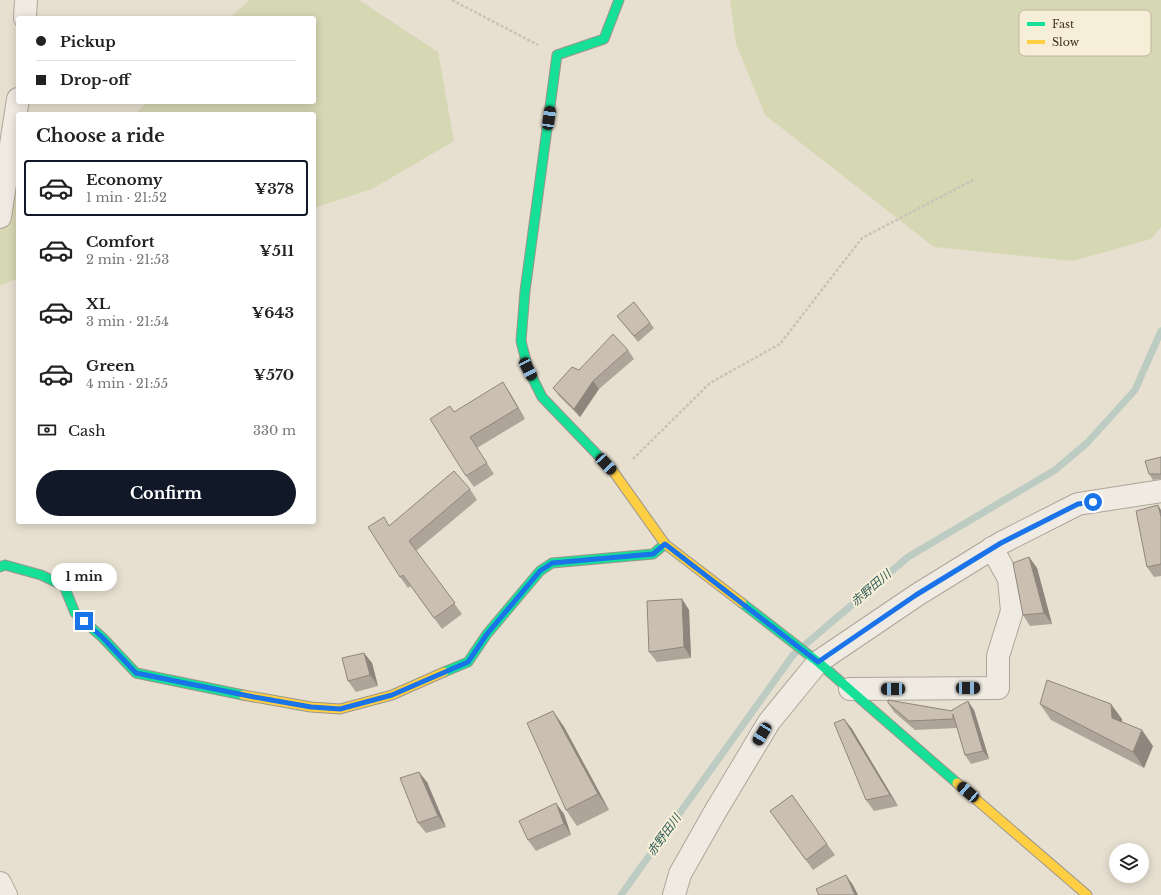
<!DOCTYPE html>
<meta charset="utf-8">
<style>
body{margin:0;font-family:"Libre Baskerville","Noto Sans JP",serif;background:#f6f6f6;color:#222;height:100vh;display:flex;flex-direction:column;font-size:15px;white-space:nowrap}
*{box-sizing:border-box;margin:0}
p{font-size:13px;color:#767676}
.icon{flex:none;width:22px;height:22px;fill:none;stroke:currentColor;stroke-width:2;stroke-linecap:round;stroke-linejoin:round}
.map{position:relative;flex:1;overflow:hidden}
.drawer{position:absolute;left:16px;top:112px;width:300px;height:412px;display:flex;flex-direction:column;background:#fff;border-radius:4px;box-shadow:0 2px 10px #0003}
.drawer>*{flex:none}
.top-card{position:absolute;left:16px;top:16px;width:300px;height:88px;border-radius:4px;box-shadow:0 2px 10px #0003;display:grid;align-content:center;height:88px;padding:0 20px;background:#fff}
.buttons{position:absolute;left:1109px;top:843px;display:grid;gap:8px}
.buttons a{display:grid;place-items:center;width:40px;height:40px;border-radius:50%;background:#fff;box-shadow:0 2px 10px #0003;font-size:20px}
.end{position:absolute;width:18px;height:18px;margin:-9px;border:5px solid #1a73e8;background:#fff;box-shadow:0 0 0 2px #fff}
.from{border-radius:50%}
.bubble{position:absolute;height:28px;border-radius:14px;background:#fff;box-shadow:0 2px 10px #0003;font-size:13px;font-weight:800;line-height:28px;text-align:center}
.car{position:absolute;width:12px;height:24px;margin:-12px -6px;border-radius:5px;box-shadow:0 0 3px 1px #0007;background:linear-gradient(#222 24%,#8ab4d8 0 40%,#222 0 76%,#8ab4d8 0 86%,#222 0)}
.top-card b{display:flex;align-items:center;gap:14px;height:38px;font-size:15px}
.top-card b+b{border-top:1px solid #e0e0e0}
.top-card i{width:10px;height:10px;background:#222}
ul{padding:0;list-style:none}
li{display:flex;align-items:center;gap:12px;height:56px;margin:0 8px 6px;padding:0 12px;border:2px solid transparent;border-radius:4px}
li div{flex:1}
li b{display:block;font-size:15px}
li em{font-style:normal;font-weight:800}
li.on{border-color:#111827}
li>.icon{width:36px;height:36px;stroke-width:1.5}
h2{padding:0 20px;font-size:18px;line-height:48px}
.pay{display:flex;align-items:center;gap:10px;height:44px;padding:0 20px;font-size:15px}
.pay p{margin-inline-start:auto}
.button{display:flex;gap:8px;margin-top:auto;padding:8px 20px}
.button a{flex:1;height:46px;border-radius:24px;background:#111827;color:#fff;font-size:16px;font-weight:800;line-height:46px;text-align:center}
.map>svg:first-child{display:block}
.green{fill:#d6d7b3}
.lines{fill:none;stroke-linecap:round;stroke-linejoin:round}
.stream{stroke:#bcccc2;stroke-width:7}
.street-casing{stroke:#ada599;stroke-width:24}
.fast-casing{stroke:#9c958a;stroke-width:11}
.slow-casing{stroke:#9c958a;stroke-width:11}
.path{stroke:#c8c2b9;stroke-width:2.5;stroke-dasharray:3 2;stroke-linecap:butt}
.street{stroke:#efebe3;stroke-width:22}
.fast{stroke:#16e098;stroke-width:9}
.slow{stroke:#ffcf43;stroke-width:9}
.wall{fill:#afa499}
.shaded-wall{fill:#8e867d}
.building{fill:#cbbfb2;stroke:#8e867d}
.route{stroke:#1a73e8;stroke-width:5}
.labels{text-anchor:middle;stroke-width:4;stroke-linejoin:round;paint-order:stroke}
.water-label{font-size:12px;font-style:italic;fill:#2f5d5a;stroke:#f7eed8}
.key{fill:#f7eed8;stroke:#bfb4a1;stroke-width:1}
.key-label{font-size:11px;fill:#3d2e20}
</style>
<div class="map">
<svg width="1161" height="895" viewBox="0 0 1161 895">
<rect width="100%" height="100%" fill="#e7e0d1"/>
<!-- green -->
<g class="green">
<polygon points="249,0 359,0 438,52 454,141 372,189 314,208 314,114 135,114 147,102 314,102 314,18 230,18"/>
<polygon points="730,0 1161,0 1161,227 1151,239 1073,261 934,247 765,115 736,44"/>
<polygon points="18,190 18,278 0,286 0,195"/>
</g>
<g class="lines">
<!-- stream -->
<polyline class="stream" points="621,895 793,655 908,557 1055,470 1087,443 1135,390 1161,331"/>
<defs>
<g id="street">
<polyline points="25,18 26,0"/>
<polyline points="0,217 18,99"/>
<polyline points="850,689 998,688 998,656 1012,611 1009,579 992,548"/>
<polyline points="0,883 6,895"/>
<polyline points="674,895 680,874 715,812 769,722 818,662 917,595 1001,543 1078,504 1161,491"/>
</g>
<g id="fast">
<polyline points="613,471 542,397 528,369 521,341 525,291 557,55 604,39 619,0"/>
<polyline points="0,567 5,565 41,575 64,586 75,613 103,638 136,673 243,695"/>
<polyline points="742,603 818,662 957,783"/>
<polyline points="444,672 468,662 487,634 540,571 552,563 653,554 665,544"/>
</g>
<g id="slow">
<polyline points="613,471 665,544 742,603"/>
<polyline points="243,695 311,707 340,709 392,695 444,672"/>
<polyline points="957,783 1087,895"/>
</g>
</defs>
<!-- street casing -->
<use href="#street" class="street-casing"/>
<!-- fast casing -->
<use href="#fast" class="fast-casing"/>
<!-- slow casing -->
<use href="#slow" class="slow-casing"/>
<!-- path -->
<g class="path">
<polyline points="452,0 538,45"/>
<polyline points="633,459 710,383 780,344 862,238 975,179"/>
</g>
<!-- street -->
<use href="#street" class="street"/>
<!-- fast -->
<use href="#fast" class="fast"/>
<!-- slow -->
<use href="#slow" class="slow"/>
</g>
<!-- wall -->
<g class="wall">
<polygon points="617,316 650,323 654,328 638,342"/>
<polygon points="628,350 634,359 599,389 580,417 559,396 553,388 579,370"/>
<polygon points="510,393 525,419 477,448 494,474 474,487 466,476 454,412"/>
<polygon points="1161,457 1161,479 1153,480 1149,474"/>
<polygon points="470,489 477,500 416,551 462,614 442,629 411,586 408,588 400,577 390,525"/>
<polygon points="1161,517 1161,576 1154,577 1147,567"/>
<polygon points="1029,557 1037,568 1052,624 1030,626 1023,615"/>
<polygon points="682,599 689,610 691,658 657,662 649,652"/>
<polygon points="364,653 372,663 378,686 356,692 348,681"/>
<polygon points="888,703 952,711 974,710 989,759 971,764 965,755 957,728 915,730 894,712"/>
<polygon points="1040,704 1122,719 1122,722 1153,746 1144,768 1051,720"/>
<polygon points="553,711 564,727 609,810 577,826 566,810"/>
<polygon points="844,719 852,729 898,806 874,811 866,800"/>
<polygon points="427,782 446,827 426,833 418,823"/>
<polygon points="792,795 835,855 813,870 770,811"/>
<polygon points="564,814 571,835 536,851 528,840"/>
</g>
<!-- shaded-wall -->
<g class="shaded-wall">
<polygon points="593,381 599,389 580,417 574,409"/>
<polygon points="503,382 510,393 525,419 518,408"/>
<polygon points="1158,505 1161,510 1161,517"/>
<polygon points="1029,557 1037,568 1052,624 1044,613"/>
<polygon points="682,599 689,610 691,658 684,647"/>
<polygon points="364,653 372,663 378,686 370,675"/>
<polygon points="968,701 974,710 989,759 983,751"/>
<polygon points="1111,704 1122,719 1123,734 1112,718"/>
<polygon points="553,711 564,727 609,810 598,794"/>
<polygon points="844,719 852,729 898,806 890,795"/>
<polygon points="1142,730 1153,746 1144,768 1133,752"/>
<polygon points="419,772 427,782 446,827 438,816"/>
<polygon points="556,803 564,814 571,835 564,824"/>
<polygon points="846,875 853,885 858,895 855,895"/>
</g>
<!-- building -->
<g class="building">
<polygon points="634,302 650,323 634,336 617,316"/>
<polygon points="613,334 628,350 593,381 574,409 553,388 572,367 579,370"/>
<polygon points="503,382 518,408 470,437 487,463 466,476 430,419 450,406 454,412"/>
<polygon points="1161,457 1161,474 1149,474 1145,461"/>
<polygon points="454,471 470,489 409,541 455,603 434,618 403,575 400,577 368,527 384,517 389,526"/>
<polygon points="1158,505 1161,517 1161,564 1147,567 1136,511"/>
<polygon points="1029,557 1044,613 1023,615 1013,563"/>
<polygon points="682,599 684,647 649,652 647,601"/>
<polygon points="364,653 370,675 348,681 342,658"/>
<polygon points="1047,680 1111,704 1112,718 1142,730 1133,752 1040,704"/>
<polygon points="888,700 952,711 952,710 968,701 983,751 965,755 953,714 953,719 909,721 888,703"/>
<polygon points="553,711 598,794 566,810 527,723"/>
<polygon points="844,719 890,795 866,800 834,723"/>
<polygon points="419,772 438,816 418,823 400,778"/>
<polygon points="792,795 827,844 806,860 770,811"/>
<polygon points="556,803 564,824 528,840 519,821"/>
<polygon points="846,875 855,895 819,895 816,889"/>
</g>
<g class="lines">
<!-- route -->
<polyline class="route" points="84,621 103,638 136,673 254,697 311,707 340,709 392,695 468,662 487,634 540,571 552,563 653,554 665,544 818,662 916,595 1001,543 1078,504 1093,502"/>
</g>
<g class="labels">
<!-- water labels -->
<g class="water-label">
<text transform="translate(871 588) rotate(-41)" y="4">赤野田川</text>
<text transform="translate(664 835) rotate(-54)" y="4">赤野田川</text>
</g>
</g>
<!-- legend -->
<rect x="1019" y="10" width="132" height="46" rx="6" class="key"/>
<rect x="1027" y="22" width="18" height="4" fill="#16e098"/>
<rect x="1027" y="40" width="18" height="4" fill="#ffcf43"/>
<g class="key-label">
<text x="1052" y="28">Fast</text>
<text x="1052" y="46">Slow</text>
</g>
</svg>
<div class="buttons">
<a><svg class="icon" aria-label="layers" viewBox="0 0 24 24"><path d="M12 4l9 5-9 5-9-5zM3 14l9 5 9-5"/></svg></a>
</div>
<i class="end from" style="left:1093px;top:502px"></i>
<i class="end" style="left:84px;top:621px"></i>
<div class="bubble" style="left:51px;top:563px;width:66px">1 min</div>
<i class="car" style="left:549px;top:118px;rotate:8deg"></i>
<i class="car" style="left:528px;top:369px;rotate:153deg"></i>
<i class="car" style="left:606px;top:464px;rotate:137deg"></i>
<i class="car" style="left:968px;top:688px;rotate:89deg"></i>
<i class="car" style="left:893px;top:689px;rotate:269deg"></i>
<i class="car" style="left:762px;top:734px;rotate:211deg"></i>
<i class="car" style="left:968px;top:792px;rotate:311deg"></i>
<div class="top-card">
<b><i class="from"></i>Pickup</b>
<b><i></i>Drop-off</b>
</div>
<section class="drawer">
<h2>Choose a ride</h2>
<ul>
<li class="on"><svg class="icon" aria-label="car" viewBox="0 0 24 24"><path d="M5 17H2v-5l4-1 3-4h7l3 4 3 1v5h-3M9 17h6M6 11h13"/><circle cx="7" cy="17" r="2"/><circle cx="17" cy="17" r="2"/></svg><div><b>Economy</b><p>1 min · 21:52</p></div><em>¥378</em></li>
<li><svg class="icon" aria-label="car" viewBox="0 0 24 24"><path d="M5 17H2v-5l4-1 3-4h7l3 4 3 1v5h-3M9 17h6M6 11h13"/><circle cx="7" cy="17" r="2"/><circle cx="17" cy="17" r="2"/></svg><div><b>Comfort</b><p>2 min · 21:53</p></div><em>¥511</em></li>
<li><svg class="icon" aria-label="car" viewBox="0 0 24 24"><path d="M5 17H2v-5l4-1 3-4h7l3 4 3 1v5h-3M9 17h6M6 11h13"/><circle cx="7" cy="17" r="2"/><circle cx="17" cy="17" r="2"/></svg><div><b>XL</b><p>3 min · 21:54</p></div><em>¥643</em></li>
<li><svg class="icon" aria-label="car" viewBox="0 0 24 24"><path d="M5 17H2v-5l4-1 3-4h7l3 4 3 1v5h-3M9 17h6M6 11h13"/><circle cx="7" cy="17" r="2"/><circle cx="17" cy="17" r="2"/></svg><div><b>Green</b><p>4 min · 21:55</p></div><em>¥570</em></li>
</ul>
<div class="pay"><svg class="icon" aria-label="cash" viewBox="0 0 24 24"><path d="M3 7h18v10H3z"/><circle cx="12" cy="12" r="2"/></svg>Cash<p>330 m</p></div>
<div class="button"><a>Confirm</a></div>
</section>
</div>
